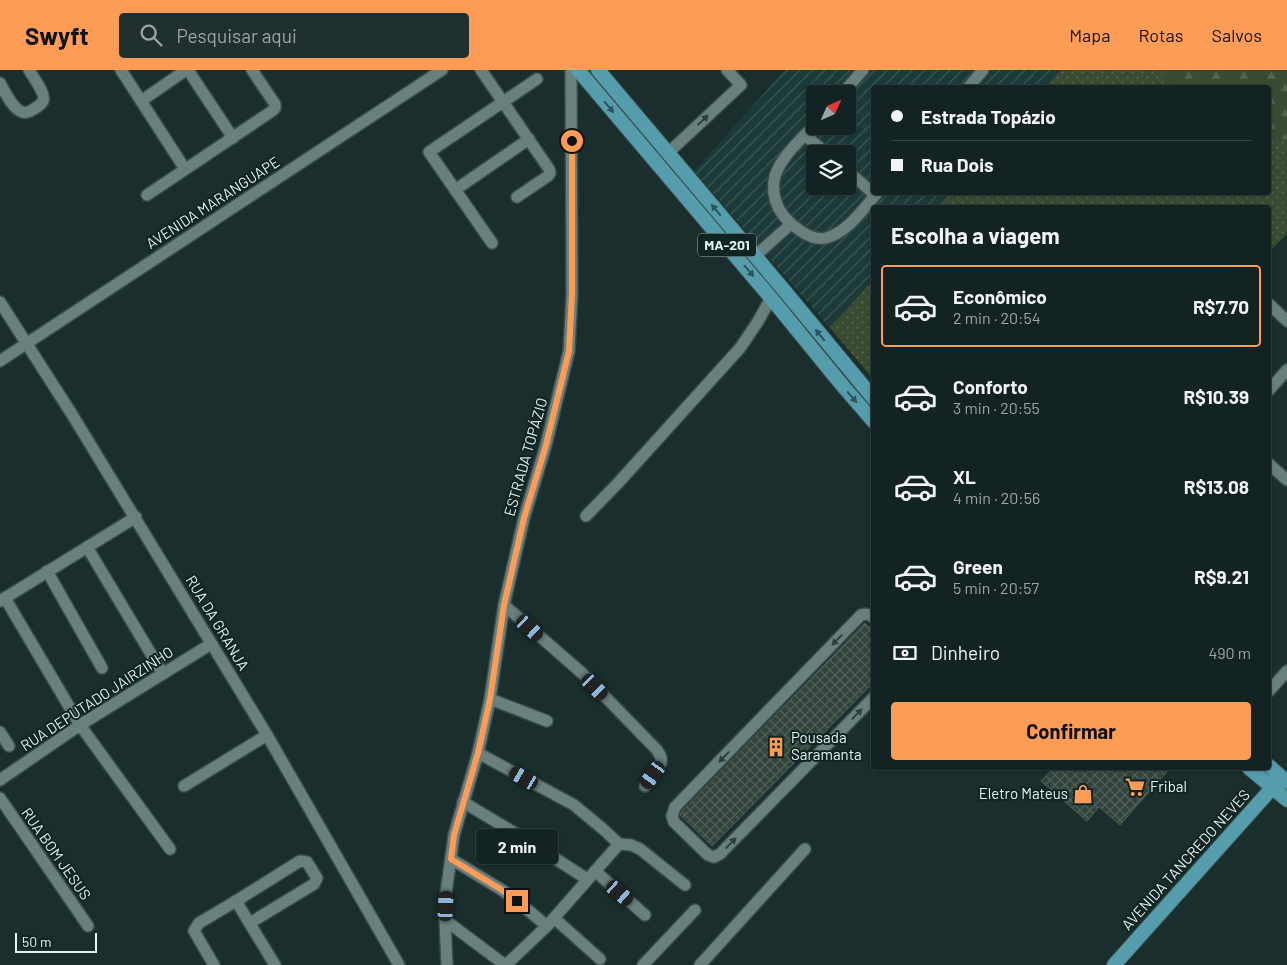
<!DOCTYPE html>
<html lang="pt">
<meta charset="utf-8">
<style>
body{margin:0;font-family:Barlow,sans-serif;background:#202f2f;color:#f1f3f6;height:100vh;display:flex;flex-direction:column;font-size:19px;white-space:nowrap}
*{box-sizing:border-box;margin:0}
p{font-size:16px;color:#9da4a5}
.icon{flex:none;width:28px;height:28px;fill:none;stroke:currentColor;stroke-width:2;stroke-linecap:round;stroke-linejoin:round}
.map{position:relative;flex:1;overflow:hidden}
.side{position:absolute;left:871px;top:135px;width:400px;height:565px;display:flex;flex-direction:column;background:#132222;border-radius:5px;box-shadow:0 1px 4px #0004,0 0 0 1px #323f40}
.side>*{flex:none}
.banner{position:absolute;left:871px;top:15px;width:400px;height:110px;border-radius:5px;box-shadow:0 1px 4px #0004,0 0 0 1px #323f40;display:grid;align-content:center;height:110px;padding:0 20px;background:#132222}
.needle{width:32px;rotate:45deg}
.controls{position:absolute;left:806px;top:15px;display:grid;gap:10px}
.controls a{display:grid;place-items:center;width:50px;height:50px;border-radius:5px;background:#132222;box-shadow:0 1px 4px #0004,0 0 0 1px #323f40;font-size:25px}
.scale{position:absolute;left:15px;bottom:12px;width:82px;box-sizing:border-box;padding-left:5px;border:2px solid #e5f2f1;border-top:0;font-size:14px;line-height:18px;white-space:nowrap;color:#e5f2f1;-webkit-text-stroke:4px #102423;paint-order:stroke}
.end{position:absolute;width:22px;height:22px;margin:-11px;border:6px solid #fd9c56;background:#111;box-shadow:0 0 0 2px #111}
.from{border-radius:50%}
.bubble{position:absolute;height:35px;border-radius:5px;background:#132222;box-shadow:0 1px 4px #0004,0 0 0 1px #323f40;font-size:16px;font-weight:700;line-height:35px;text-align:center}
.car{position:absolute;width:15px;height:30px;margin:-15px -8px;border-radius:6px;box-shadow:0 0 4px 1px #0007;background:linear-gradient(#222 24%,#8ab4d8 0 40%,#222 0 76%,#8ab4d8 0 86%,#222 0)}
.banner b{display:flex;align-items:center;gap:18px;height:48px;font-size:19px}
.banner b+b{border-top:1px solid #323f40}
.banner i{width:12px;height:12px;background:#f1f3f6}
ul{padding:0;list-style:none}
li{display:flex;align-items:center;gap:15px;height:82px;margin:0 10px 8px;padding:0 10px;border:2px solid transparent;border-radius:5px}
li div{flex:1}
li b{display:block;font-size:19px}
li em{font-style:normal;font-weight:700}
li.current{border-color:#fd9c56}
li>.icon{width:45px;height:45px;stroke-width:1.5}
h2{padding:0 20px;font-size:22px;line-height:60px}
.pay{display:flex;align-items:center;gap:12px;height:55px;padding:0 20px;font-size:19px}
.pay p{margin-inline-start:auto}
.button{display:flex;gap:10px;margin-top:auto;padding:10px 20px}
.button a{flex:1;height:58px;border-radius:5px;background:#fd9c56;color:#111;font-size:20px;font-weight:700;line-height:58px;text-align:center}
header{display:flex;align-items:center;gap:30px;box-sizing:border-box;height:70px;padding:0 25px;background:#fd9c56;color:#111}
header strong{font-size:24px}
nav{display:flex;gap:28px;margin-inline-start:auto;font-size:18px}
.search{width:350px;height:45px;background:#202f2f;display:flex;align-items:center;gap:12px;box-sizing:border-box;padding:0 18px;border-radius:5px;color:#9da4a5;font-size:19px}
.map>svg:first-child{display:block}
.industrial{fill:url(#industrial-furrows);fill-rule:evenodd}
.grass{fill:url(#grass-dots)}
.forest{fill:url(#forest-firs)}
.building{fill:url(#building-cross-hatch);stroke:#4d6057}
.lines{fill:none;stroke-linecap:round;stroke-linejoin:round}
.minor-casing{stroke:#394b4a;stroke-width:14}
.major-casing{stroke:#394b4a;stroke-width:16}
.minor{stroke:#69807e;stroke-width:11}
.major{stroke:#559cac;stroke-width:14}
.oneway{fill:#2c545a}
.oneway2{fill:#2b403e}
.route{stroke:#fd9c56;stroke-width:6}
.labels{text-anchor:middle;stroke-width:4;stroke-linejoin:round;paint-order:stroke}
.shield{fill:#102423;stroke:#a5b4b3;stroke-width:1}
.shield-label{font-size:14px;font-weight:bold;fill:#e5f2f1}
.street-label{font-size:15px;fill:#e5f2f1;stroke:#102423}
.poi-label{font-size:15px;fill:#e5f2f1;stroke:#102423;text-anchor:start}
</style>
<header>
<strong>Swyft</strong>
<div class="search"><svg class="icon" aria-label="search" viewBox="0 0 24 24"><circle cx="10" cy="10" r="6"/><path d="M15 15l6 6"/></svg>Pesquisar aqui</div>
<nav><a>Mapa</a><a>Rotas</a><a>Salvos</a></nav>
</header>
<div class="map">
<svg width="1287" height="895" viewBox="0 0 1287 895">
<defs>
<pattern id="industrial-furrows" width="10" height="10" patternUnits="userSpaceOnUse" patternTransform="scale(1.25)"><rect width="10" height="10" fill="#1b3a38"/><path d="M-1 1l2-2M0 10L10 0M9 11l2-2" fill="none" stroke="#3c5755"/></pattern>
<pattern id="grass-dots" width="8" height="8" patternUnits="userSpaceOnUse" patternTransform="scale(1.25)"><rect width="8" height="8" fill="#394b31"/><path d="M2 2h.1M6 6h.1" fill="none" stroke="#56654f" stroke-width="1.8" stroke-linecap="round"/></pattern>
<pattern id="forest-firs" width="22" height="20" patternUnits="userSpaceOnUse" patternTransform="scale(1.25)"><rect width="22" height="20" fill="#394b31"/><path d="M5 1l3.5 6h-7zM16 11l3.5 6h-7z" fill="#56654f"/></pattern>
<pattern id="building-cross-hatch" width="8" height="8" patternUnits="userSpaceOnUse" patternTransform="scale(1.25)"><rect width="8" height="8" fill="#33443c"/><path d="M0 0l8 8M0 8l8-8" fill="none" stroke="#505f59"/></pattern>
</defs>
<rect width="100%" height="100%" fill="#192e2d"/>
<!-- industrial -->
<path class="industrial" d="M 785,0 L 1062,0 L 1046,17 L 874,18 L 874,122 L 952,123 L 938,137 L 874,138 L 874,209 L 830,258 L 694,101 ZM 815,24 L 848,24 L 848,56 L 815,56 ZM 815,84 L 848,84 L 848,116 L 815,116 Z"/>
<!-- grass -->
<g class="grass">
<polygon points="1062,0 1158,0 1176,17 1046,18"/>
<polygon points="1269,64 1272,67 1287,70 1287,164 1272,179 1269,176 1269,138 1160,138 1158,136 1156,138 938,138 952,122 1269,122"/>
<polygon points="874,209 874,310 830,258"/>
</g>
<!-- forest -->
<polygon class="forest" points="1158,0 1287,0 1287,70 1272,67 1269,64 1269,18 1176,17"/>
<!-- building -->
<g class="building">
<polygon points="865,553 874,562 874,612 712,776 680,745 682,741"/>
<polygon points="1053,698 1170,698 1120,755 1099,737 1087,751 1041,711"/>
</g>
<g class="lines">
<defs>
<g id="minor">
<polyline points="121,0 185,99"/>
<polyline points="188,0 233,68"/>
<polyline points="481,0 549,99 550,103 548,106 517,127"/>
<path d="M 0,13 C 5,22 11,36 20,41 C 25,44 29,42 34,39 C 37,37 41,35 43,31 C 46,24 33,7 29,0"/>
<polyline points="968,18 983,0"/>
<polyline points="842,24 863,0"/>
<polyline points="141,31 186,0"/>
<path d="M 815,54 C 801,70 782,85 775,106 C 772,117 774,129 779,139 C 787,153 810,172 826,168 C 848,162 863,139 878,122"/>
<polyline points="805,65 827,84"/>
<polyline points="668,83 741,15 727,0"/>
<polyline points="848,101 875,125"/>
<polyline points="455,120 529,69"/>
<polyline points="147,125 272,41 275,38 275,34 252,0"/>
<polyline points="492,173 429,82 537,9"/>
<polyline points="755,186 791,154"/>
<polyline points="0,232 73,346 267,665 399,895"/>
<polyline points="1269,234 1287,251"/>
<polyline points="0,291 442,0"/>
<polyline points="1269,320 1287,300"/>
<polyline points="1269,394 1287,410"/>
<polyline points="586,446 619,412 740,278 757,253 771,228"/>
<polyline points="87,477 163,604"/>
<polyline points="47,501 102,598"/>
<polyline points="5,528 80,655 170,779"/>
<polyline points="0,531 136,447"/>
<polyline points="504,535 583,604 657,680 661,687 661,693 645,716"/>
<path d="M 874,548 C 870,545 867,543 861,545 L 675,737 L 672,746 L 674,752 L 708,785 L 714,787 L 720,784 L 874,627"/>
<polyline points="1269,621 1287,601"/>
<polyline points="490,629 547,651"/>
<polyline points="0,662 9,676"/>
<polyline points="478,683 574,735 603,759 619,774"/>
<polyline points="0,710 80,655 211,574"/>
<polyline points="184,716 267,665"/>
<polyline points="0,728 88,856"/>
<polyline points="463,732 520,766 587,809"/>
<polyline points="619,774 631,775 640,779 685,815"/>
<polyline points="451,789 502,820 517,831 547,856"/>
<polyline points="595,801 645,845"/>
<polyline points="236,831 300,791 307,792 317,808 314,814 250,853"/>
<polyline points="554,848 600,889"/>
<polyline points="445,850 505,895"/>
<polyline points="214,895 194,861 199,853 236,831 275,895"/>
<polyline points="447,895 445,850 446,823 454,765 478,683 490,629 504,535 524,448 546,375 569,281 572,224 571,0"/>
<polyline points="506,895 547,856 619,774"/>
<polyline points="643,895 695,840"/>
<polyline points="700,895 805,779"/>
</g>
<g id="major">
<polyline points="578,0 771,228 842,315 874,352"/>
<polyline points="598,0 783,219 874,329"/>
<polyline points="1269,696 1287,712"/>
<polyline points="1249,698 1287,730"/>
<polyline points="1114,895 1273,717 1277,703"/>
</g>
</defs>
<!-- minor casing -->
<use href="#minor" class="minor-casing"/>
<!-- major casing -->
<use href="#major" class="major-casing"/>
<!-- minor -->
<use href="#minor" class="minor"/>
<!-- major -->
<use href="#major" class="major"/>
</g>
<!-- one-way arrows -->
<defs><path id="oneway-solid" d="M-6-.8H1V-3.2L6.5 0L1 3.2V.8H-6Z" transform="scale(1.25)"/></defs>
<g class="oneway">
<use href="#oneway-solid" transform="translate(609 37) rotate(50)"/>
<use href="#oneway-solid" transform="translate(716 140) rotate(-130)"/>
<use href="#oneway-solid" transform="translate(749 201) rotate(50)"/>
<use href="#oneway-solid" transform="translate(820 265) rotate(-129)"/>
<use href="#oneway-solid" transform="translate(852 327) rotate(49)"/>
</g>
<g class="oneway2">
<use href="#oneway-solid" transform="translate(703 50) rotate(-43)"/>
<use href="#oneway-solid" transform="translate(837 570) rotate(134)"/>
<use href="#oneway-solid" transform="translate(857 644) rotate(-46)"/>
<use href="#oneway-solid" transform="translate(724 687) rotate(134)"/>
<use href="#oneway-solid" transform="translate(731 773) rotate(-46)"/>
</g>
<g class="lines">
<!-- route -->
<polyline class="route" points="517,831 502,820 451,789 454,765 478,683 490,629 504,535 524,448 546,375 569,281 572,224 572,71"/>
</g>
<!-- icons -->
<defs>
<symbol id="building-bare" viewBox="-9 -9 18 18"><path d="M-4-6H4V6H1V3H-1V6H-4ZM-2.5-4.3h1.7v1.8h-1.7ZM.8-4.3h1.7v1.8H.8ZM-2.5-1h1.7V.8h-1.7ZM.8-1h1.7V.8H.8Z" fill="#fd9c56" stroke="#102423" stroke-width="2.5" paint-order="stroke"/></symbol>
<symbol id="supermarket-bare" viewBox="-9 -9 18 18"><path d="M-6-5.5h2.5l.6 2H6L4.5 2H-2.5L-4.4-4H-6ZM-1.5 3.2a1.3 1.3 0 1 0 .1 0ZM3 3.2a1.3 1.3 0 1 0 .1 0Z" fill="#fd9c56" stroke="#102423" stroke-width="2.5" paint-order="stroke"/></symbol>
<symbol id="shop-bare" viewBox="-9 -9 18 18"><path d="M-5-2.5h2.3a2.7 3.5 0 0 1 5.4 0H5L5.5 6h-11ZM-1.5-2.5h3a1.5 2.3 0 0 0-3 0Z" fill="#fd9c56" stroke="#102423" stroke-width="2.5" paint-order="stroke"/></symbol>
</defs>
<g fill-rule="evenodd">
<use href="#building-bare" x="762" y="663" width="28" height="28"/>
<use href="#supermarket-bare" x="1121" y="703" width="28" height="28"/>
<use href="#shop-bare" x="1069" y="710" width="28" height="28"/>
</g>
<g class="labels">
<!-- shield labels -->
<rect class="shield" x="698" y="163.5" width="58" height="23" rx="4"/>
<g class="shield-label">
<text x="727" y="180">MA-201</text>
</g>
<!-- street labels -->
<g class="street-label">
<text transform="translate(213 133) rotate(-33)" y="5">AVENIDA MARANGUAPE</text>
<text transform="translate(526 387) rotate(-74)" y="5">ESTRADA TOPÁZIO</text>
<text transform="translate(217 553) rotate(59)" y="5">RUA DA GRANJA</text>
<text transform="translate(97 629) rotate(-33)" y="5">RUA DEPUTADO JAIRZINHO</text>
<text transform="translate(56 784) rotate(55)" y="5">RUA BOM JESUS</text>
<text transform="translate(1186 790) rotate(-48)" y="5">AVENIDA TANCREDO NEVES</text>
</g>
<!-- poi labels -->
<g class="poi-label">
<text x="791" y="673">Pousada<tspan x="791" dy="17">Saramanta</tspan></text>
<text x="1150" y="722">Fribal</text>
<text x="1068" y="729" text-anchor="end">Eletro Mateus</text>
</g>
</g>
</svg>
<div class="controls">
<a><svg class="needle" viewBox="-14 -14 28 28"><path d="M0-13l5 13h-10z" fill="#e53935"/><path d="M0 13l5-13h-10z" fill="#9da4a5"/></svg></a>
<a><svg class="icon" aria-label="layers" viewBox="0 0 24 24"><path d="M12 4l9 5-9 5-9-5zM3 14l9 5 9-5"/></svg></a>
</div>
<div class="scale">50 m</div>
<i class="end from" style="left:572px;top:71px"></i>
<i class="end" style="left:517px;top:831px"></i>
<div class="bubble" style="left:476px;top:759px;width:82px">2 min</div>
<i class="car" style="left:530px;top:558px;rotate:132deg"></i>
<i class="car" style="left:595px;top:617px;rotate:136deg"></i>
<i class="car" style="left:653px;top:705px;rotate:216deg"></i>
<i class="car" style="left:524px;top:708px;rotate:300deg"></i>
<i class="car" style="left:620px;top:823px;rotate:131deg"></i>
<i class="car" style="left:446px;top:836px;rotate:3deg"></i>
<div class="banner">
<b><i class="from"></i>Estrada Topázio</b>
<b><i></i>Rua Dois</b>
</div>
<section class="side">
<h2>Escolha a viagem</h2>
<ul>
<li class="current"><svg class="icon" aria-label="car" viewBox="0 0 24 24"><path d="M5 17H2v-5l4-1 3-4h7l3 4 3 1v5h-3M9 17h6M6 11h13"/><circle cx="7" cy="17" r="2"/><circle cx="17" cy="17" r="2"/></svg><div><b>Econômico</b><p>2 min · 20:54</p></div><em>R$7.70</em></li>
<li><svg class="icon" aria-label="car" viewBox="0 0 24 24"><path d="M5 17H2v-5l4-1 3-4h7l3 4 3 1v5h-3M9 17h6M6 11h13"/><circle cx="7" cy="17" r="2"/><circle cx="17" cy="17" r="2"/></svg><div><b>Conforto</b><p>3 min · 20:55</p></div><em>R$10.39</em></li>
<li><svg class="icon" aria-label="car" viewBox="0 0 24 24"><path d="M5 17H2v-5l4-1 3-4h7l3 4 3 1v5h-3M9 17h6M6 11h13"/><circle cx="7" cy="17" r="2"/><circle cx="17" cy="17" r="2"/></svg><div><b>XL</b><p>4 min · 20:56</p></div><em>R$13.08</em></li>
<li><svg class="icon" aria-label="car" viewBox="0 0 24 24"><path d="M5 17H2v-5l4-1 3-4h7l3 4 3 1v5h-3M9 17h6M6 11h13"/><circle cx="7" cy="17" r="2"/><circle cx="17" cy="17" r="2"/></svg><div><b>Green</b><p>5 min · 20:57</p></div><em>R$9.21</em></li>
</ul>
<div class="pay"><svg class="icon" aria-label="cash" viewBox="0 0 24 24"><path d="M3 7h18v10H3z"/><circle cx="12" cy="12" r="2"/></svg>Dinheiro<p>490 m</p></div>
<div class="button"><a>Confirmar</a></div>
</section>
</div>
